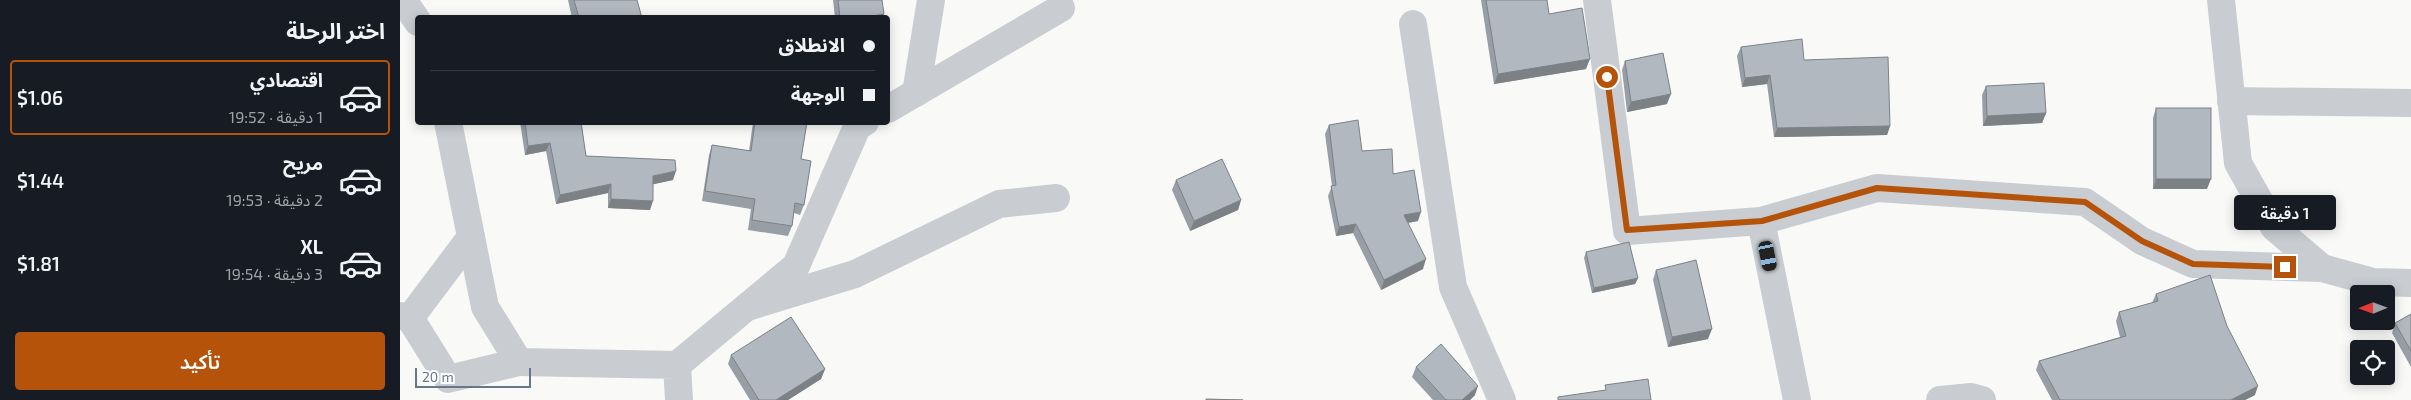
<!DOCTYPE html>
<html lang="ar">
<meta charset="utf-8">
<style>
body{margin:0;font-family:"Exo 2","Noto Sans Arabic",sans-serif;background:#20242c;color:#f1f3f6;direction:rtl;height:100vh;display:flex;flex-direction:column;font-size:19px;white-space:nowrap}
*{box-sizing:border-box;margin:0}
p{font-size:16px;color:#9ea1a6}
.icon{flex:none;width:28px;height:28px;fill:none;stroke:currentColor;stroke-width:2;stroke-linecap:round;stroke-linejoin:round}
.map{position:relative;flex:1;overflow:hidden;direction:ltr}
.details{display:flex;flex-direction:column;background:#171b24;width:400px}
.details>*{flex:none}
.top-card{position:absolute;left:15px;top:15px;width:475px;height:110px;border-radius:5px;box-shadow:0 2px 12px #0003;direction:rtl;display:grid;align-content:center;height:110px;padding:0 15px;background:#171b24}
.needle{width:32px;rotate:269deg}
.buttons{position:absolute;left:1950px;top:285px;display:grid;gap:10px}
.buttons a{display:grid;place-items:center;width:45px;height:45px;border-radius:5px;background:#171b24;box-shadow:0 2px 12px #0003;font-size:25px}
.scale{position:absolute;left:15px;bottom:12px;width:116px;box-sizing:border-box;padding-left:5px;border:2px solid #66778b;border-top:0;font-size:14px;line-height:18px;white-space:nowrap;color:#66778b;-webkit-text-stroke:4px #fff;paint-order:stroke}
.end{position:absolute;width:22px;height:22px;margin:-11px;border:6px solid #b45309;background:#fff;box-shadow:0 0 0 2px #fff}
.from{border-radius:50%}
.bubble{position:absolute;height:35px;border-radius:5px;background:#171b24;box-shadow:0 2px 12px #0003;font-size:16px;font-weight:600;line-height:35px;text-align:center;direction:rtl}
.car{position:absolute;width:15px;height:30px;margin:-15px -8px;border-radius:6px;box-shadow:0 0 4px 1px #0007;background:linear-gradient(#222 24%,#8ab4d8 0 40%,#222 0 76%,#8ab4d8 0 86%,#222 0)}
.top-card b{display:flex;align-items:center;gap:18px;height:48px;font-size:19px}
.top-card b+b{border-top:1px solid #363941}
.top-card i{width:12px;height:12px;background:#f1f3f6}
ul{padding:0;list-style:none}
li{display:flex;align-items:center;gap:15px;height:75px;margin:0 10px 8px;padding:0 5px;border:2px solid transparent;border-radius:5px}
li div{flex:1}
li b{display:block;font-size:19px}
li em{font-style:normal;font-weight:600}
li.selected{border-color:#b45309}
li>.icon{width:45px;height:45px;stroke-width:1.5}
h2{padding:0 15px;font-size:22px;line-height:60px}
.action{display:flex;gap:10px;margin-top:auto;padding:10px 15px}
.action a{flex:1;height:58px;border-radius:5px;background:#b45309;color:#fff;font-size:20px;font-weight:600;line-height:58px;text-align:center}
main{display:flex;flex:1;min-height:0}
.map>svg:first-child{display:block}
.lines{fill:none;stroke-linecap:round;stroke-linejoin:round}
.minor{stroke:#c9cdd1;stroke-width:28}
.wall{fill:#989ea5}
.shaded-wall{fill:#7c8186}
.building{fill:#b1b8c0;stroke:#7c8186}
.route{stroke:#b45309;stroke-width:6}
</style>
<main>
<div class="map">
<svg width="2011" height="400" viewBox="0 0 2011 400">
<rect width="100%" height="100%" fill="#f9faf7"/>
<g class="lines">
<!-- minor -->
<g class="minor">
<polyline points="3,0 18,22"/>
<polyline points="1197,0 1227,231 1361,221 1477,188 1685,202 1742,241 1793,264 1922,268"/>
<polyline points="1821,0 1838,163 1874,227 1922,268 1973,282 2011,283"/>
<polyline points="1013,24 1053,287 1102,400"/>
<polyline points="516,93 531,0"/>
<polyline points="1831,101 2011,103"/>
<polyline points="488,109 661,8"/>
<polyline points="48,122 85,307 119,362 277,365 279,400"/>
<polyline points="1361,221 1397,400"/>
<polyline points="347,307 455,274 599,204 656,198"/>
<polyline points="0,316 10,318 48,379 119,362"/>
<polyline points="10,318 71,237"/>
<polyline points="277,365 396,266 457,127 465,122"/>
<polyline points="1540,400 1571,397 1582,400"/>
</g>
</g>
<!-- wall -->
<g class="wall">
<polygon points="168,0 237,0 242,18 172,18"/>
<polygon points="433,0 482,0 483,18 435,18"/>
<polygon points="1081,0 1147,0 1149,14 1186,69 1094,84"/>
<polygon points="1341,47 1404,60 1490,126 1487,135 1374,137 1367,84 1342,87 1337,56"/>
<polygon points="1225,61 1267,104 1227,112 1222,70"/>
<polygon points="1586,86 1646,113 1642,123 1583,126 1582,95"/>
<polygon points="1756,108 1807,189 1753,189 1753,118"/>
<polygon points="120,122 181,122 186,156 273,180 253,184 250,210 208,208 208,193 156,204 146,151 125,155"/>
<polygon points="353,122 407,122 401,159 404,205 400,215 394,213 392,226 388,236 348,230 351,209 302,201 309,155 312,145 349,151"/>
<polygon points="929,125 962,151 993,174 1018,221 1008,223 1023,269 981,290 953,233 936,236 928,196 932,186 925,134"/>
<polygon points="776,180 841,200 838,210 790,231 772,190"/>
<polygon points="1186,252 1238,278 1235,284 1192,293 1184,258"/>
<polygon points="1256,270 1308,339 1268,347 1253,280"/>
<polygon points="1756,294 1827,326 1855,395 1845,400 1652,400 1636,370 1639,361 1720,337 1716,321 1719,312 1752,303"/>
<polygon points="2011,314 2011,367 1992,333 1995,323"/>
<polygon points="331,355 425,369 421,379 388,400 350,400 328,364"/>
<polygon points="1016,367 1075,395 1070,400 1033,400 1012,377"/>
</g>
<!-- shaded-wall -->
<g class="shaded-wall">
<polygon points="484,14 483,18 459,18"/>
<polygon points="1190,59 1186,69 1094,84 1098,74"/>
<polygon points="1370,75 1367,84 1342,87 1345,78"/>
<polygon points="1271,94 1267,104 1227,112 1231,102"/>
<polygon points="1646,113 1642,123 1583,126 1587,116"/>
<polygon points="1490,126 1487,135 1374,137 1377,128"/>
<polygon points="150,143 146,151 125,155 128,146"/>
<polygon points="276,171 273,180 250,185 253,176"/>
<polygon points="1756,179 1811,179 1807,189 1753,189"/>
<polygon points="211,184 208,193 156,204 160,195"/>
<polygon points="211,199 253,201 250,210 208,208"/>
<polygon points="841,200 838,210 790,231 794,221"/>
<polygon points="1021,212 1018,221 1000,224 1004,215"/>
<polygon points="956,224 953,233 936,236 939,227"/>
<polygon points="1026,259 1023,269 981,290 984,280"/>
<polygon points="1238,278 1235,284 1192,293 1194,288"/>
<polygon points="1312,329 1308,339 1268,347 1272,337"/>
<polygon points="425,369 421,379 388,400 376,400"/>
<polygon points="1078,386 1075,395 1070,400 1062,400"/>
<polygon points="1858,386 1855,395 1845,400 1831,400"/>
</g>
<!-- building -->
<g class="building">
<polygon points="174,0 237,0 242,18 179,18"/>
<polygon points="438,0 482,0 484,14 459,18 440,18"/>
<polygon points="1086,0 1147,0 1149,14 1182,8 1190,59 1098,74"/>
<polygon points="1402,39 1404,60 1488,57 1490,126 1377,128 1370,75 1345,78 1341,47"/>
<polygon points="1263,53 1271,94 1231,102 1225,61"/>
<polygon points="1644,83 1646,113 1587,116 1586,86"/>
<rect x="1756" y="108" width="55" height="71"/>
<polygon points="958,120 962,151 992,149 993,174 1014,170 1021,212 1004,215 1026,259 984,280 956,224 939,227 931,186 936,185 929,125"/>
<polygon points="125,122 181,122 186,156 275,160 276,171 253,176 253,201 211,199 211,184 160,195 150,143 128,146"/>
<polygon points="355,122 407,122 401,159 411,161 404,205 395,203 392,226 352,220 355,199 305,191 312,145 351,151"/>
<polygon points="822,159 841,200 794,221 776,180"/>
<polygon points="1229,242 1238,278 1194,288 1186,252"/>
<polygon points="1296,260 1312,329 1272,337 1256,270"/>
<polygon points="1810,275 1827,326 1858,386 1831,400 1660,400 1639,361 1726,336 1719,312 1758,301 1756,294"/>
<polygon points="2011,314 2011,351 1995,323"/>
<polygon points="391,317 425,369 376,400 359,400 331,355"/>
<polygon points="1041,344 1078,386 1062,400 1046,400 1016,367"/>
<polygon points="1248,379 1251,400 1158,400 1158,397 1206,390 1205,385"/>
<polygon points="806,399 843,400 806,400"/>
</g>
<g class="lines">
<!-- route -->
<polyline class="route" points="1207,77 1227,230 1362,221 1477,188 1685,202 1742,241 1793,264 1885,267"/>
</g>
</svg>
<div class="buttons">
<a><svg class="needle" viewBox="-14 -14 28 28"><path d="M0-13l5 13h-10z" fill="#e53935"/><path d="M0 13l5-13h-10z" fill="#9ea1a6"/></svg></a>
<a><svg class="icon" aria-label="locate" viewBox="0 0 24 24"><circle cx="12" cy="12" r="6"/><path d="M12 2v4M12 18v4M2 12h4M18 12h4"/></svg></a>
</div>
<div class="scale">20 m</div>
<i class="end from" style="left:1207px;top:77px"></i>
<i class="end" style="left:1885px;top:267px"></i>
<div class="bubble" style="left:1834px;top:195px;width:102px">1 دقيقة</div>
<i class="car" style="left:1368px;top:256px;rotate:169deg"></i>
<div class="top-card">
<b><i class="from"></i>الانطلاق</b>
<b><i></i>الوجهة</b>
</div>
</div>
<section class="details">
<h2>اختر الرحلة</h2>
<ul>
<li class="selected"><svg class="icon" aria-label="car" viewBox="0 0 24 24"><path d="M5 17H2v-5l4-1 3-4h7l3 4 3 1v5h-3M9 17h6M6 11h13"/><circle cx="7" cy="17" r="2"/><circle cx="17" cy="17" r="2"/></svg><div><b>اقتصادي</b><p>1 دقيقة · 19:52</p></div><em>$1.06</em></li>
<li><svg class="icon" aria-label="car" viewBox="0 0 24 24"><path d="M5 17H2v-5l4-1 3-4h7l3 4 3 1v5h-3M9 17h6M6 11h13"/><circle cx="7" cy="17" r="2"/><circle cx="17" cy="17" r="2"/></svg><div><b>مريح</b><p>2 دقيقة · 19:53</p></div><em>$1.44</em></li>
<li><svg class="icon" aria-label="car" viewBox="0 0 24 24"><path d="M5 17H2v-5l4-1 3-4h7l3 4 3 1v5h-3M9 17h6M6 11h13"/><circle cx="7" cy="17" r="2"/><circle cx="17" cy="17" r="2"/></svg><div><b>XL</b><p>3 دقيقة · 19:54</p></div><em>$1.81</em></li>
</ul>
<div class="action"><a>تأكيد</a></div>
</section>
</main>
